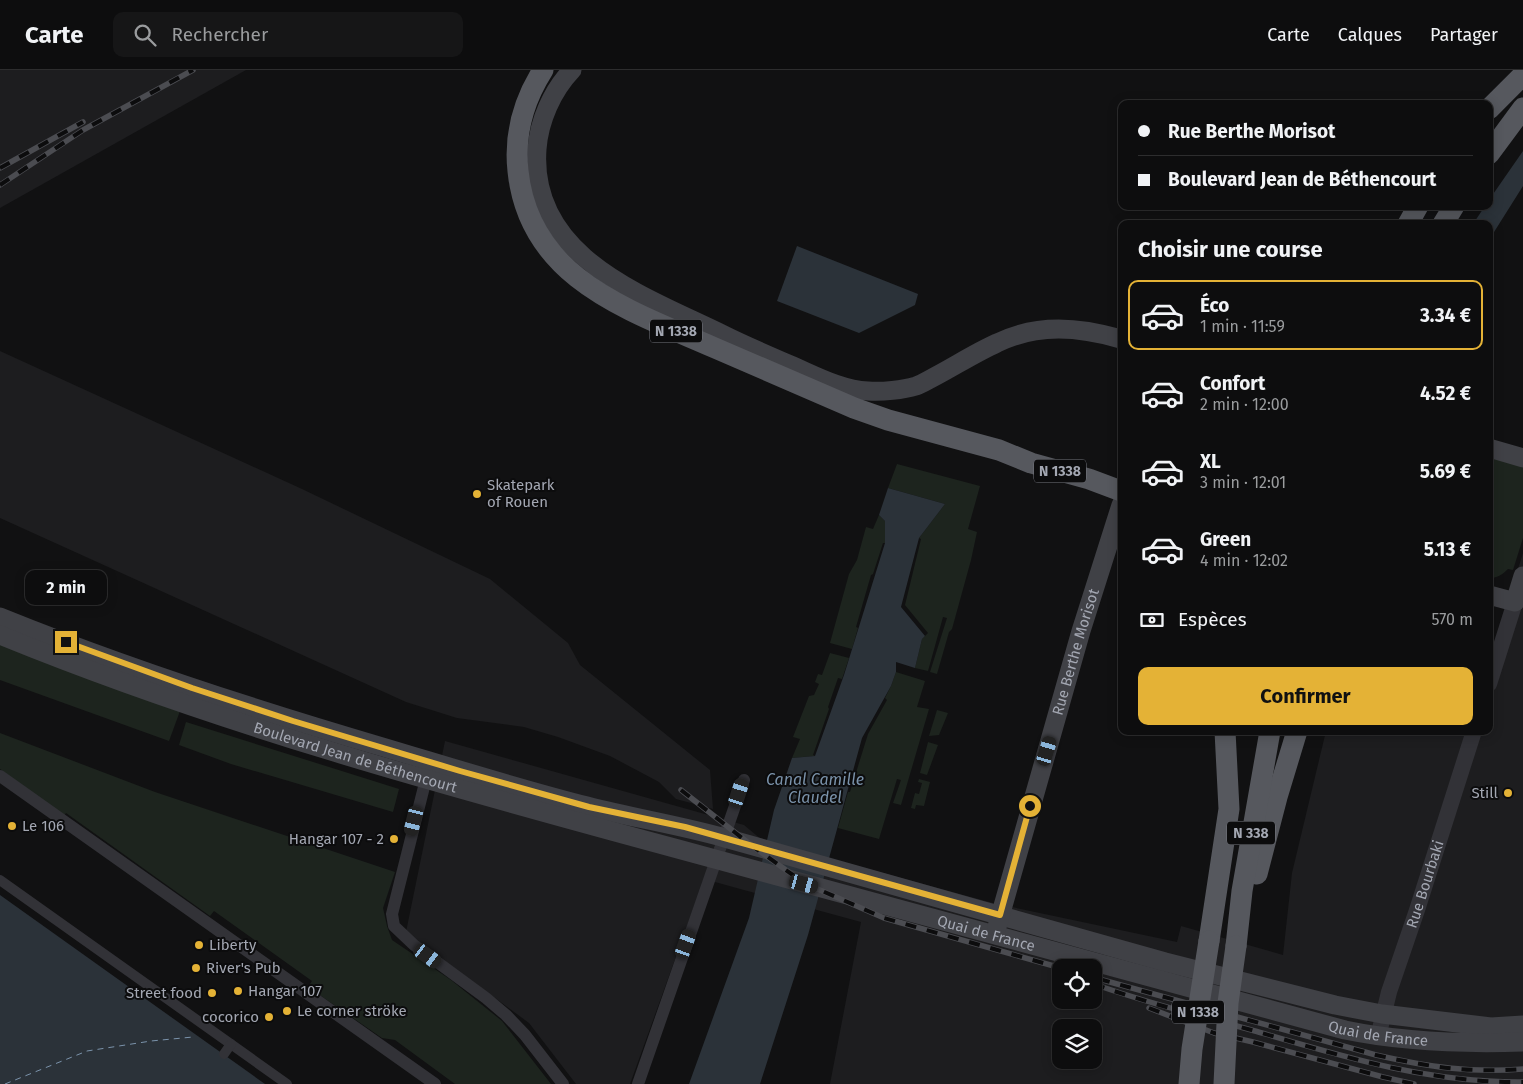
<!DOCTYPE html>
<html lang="fr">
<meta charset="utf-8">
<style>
body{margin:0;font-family:"Fira Sans",sans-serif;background:#161617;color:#f1f3f6;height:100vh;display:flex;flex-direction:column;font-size:19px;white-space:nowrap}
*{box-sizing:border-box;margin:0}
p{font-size:16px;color:#9a9c9e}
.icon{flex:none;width:28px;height:28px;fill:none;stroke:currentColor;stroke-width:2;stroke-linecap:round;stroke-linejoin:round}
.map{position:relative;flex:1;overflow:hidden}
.drawer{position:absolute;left:1118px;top:150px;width:375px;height:515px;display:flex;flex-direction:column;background:#0d0d0e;border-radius:10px;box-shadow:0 2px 12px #0003,0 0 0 1px #2d2d2e}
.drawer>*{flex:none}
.top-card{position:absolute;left:1118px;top:30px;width:375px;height:110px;border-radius:10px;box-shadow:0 2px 12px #0003,0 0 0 1px #2d2d2e;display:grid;align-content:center;height:110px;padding:0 20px;background:#0d0d0e}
.controls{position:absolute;left:1052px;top:889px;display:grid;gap:10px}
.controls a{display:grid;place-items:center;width:50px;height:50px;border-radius:10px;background:#0d0d0e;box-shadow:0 2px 12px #0003,0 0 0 1px #2d2d2e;font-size:25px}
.end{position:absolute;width:22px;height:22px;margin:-11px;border:6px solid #e4b236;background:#111;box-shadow:0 0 0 2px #111}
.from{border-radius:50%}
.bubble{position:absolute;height:35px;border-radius:10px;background:#0d0d0e;box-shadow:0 2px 12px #0003,0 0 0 1px #2d2d2e;font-size:16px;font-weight:700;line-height:35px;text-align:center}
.car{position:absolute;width:15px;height:30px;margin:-15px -8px;border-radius:6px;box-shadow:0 0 4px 1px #0007;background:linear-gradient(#222 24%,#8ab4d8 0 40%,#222 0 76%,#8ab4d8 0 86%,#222 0)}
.top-card b{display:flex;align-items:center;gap:18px;height:48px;font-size:19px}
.top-card b+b{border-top:1px solid #2d2d2e}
.top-card i{width:12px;height:12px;background:#f1f3f6}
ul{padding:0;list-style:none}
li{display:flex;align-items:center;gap:15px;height:70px;margin:0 10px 8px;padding:0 10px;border:2px solid transparent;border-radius:10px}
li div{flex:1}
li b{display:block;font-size:19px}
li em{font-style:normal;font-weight:700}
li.selected{border-color:#e4b236}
li>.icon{width:45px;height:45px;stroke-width:1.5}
h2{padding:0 20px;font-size:22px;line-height:60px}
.pay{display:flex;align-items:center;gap:12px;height:55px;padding:0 20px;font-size:19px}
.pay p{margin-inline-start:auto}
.action{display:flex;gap:10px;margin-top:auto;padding:10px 20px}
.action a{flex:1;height:58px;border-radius:10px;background:#e4b236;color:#111;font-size:20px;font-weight:700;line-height:58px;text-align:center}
header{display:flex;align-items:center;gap:30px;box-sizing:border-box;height:70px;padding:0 25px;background:#0d0d0e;border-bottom:1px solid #2d2d2e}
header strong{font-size:24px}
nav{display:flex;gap:28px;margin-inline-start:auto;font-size:18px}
.search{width:350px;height:45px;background:#161617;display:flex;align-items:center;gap:12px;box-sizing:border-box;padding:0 18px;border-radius:10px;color:#9a9c9e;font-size:19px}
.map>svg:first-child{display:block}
.built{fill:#1d1d1f;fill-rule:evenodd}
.green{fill:#1d241e}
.water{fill:#2b3239}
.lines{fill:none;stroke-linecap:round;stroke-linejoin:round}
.ferry{stroke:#7b93ab;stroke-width:1;stroke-dasharray:6 5;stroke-linecap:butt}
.pedestrian{stroke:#323237;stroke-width:10}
.minor{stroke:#323237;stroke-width:12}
.tertiary{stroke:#323237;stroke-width:16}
.secondary{stroke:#404146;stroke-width:19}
.trunk{stroke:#56585e;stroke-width:21}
.rail-casing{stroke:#4b4c51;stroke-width:5.5}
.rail{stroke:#0c0c0d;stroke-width:4;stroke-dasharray:11;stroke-linecap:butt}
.trunk-bridge{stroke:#56585e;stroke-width:21}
.route{stroke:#e4b236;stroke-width:6}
.poi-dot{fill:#e4b236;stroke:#0c0c0d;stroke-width:2}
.labels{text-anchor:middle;stroke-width:4;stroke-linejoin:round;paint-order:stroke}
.shield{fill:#0c0c0d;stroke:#767880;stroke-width:1}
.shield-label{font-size:14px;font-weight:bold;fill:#a3a7b2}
.poi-label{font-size:15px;fill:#a3a7b2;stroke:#0c0c0d;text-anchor:start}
.street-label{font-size:15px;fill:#a3a7b2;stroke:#0c0c0d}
.water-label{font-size:16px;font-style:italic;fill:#7b93ab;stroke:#0c0c0d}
</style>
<header>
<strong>Carte</strong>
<div class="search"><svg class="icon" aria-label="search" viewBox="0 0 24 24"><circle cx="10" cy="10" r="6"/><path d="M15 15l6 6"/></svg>Rechercher</div>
<nav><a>Carte</a><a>Calques</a><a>Partager</a></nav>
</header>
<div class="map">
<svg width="1523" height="1014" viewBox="0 0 1523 1014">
<rect width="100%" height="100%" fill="#111112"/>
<!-- built -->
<g class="built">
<polygon points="0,0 246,0 0,138"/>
<polygon points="0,281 302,419 490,509 568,573 580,595 710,700 713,739 676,729 659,712 610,686 558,667 524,657 457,648 406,632 0,448"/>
<path d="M 1523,483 L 1523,1014 L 830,1014 L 861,852 L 704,809 L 630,1014 L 576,1014 L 529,953 L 406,862 L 445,671 L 744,755 L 762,770 L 993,833 L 1177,872 L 1181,856 L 1283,885 L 1292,803 L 1326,661 L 1489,661 L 1489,593 ZM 1061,898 L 1094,898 L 1094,930 L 1061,930 ZM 1061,958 L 1094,958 L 1094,990 L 1061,990 Z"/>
</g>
<!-- green -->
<g class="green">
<path d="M 1489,384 L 1523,394 L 1523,468 L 1513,500 L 1508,499 C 1502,505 1497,508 1489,508 Z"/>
<polygon points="897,394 980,416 968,459 977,462 971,490 952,559 949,562 937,604 930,602 947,548 943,547 928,601 915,598 922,569 928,563 905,535 921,469 919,468 945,434 888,418"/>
<polygon points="879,445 885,451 885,473 883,473 873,504 871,505 856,557 858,558 852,579 830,573 849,504 857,490 866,457 873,459"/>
<polygon points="0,571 180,641 169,671 0,610"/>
<polygon points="830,583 849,588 842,609 838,608 828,637 829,639 813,685 815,686 792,688 800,669 793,667 809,626 814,625 819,614 815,612 818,604 822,605"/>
<polygon points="896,602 925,611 917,637 929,639 901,735 893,733 901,710 897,709 879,769 838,758 848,722 850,722 868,664 887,630 885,628 891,616"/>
<polygon points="937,640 948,643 939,665 929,666"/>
<polygon points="186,652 399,719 393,742 231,694 179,675"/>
<polygon points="0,663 155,722 395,802 383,838 387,856 392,870 451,910 502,951 551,1014 455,1014 395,970 382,968 308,917 312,911 214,841 210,846 66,743 64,746 0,699"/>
<polygon points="928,672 938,675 927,705 920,703"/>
<polygon points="919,709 930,712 924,736 916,735 915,739 911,738 915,723 919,724 922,713 918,712"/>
</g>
<!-- water -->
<g class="water">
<polygon points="1523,81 1523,116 1489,170 1489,154 1473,154 1485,136 1489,136 1489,130"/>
<polygon points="797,176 918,224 915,235 859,263 777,231"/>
<polygon points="888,418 945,434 919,468 901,537 925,566 922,569 915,598 896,592 896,602 891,616 862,668 808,865 760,1014 689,1014 749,848 774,740 792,688 815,686 844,605 885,473 885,451 879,445"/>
<polygon points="0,825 265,1014 0,1014"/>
</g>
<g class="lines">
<!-- ferry -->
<polyline class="ferry" points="5,1014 87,981 151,971 193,967"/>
<!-- pedestrian -->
<g class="pedestrian">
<polyline points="0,810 287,1014"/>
<polyline points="224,984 231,974"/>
</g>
<!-- minor -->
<g class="minor">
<polyline points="428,701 392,844 394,856 414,875 486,928 506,945 525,965 563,1014"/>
<polyline points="0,706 435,1014"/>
<polyline points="638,1014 744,710"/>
</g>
<!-- tertiary -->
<g class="tertiary">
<polyline points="1489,614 1515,532"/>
<path id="s1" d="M 1378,967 L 1389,922 L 1417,840 L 1474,661"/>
</g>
<!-- secondary -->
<g class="secondary">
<path d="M 572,0 C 552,21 539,51 537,79 C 529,188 645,226 724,265 C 746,276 770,286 793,296 C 816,306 842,320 868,321 C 882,322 903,320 916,316 C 922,314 928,310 934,307 C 955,296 975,283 997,273 C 1038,253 1079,257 1121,269"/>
<polyline points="1489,378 1523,388"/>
<polyline points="1489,525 1515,532 1523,506"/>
<path d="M 0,547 C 126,598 256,640 386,678 C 453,698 520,719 587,736 C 633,748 679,755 725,768 L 1165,892 L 1335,935 L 1382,944 L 1491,957 L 1523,955"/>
<path id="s2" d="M 0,565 C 220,655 449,717 678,779 C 900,840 1122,901 1345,960 C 1403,972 1463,974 1523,972"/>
<path id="s3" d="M 997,857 L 1081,561 L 1121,435"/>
</g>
<!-- trunk -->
<g class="trunk">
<path d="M 543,0 C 524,30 514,65 518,101 C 529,209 629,240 715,278 C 761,298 807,318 854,338 L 888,350 L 999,380 L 1031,393 L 1089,409 L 1121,421"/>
<polyline points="1489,39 1523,5"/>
<polyline points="1489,84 1523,38"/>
<polyline points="1408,154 1418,136"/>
<polyline points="1443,154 1454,136"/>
<polyline points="1257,804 1277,727 1297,661"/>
<polyline points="1209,871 1229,739 1225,661"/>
<polyline points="1236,876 1242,821 1270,661"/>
</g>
<defs>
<g id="rail">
<polyline points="0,98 83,52"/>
<polyline points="0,115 83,60 193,0"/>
<polyline points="681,720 751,775 804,813 884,848 1061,898"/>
<path d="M 1099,909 L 1376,985 C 1429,997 1469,1003 1523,999"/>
<path d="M 1094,914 C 1146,933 1201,946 1255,961 C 1344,987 1429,1013 1523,1012"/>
<polyline points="1149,938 1214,963 1253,972 1383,1007 1414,1014"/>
</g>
</defs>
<!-- rail casing -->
<use href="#rail" class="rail-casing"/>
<!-- rail -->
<use href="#rail" class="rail"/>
<!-- trunk-bridge -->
<g class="trunk-bridge">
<polyline points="1189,1014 1192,979 1209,871"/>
<polyline points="1224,1014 1228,933 1236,876"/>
</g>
</g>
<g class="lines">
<!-- route -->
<polyline class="route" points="66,572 192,618 293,651 460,701 589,737 685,757 1000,845 1030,736"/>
</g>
<!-- markers -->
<g class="poi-dot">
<circle cx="477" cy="424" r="5"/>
<circle cx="1508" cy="723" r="5"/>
<circle cx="12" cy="756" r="5"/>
<circle cx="394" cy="769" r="5"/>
<circle cx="199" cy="875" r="5"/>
<circle cx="196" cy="898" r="5"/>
<circle cx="238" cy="921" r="5"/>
<circle cx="212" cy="923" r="5"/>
<circle cx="287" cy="941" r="5"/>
<circle cx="269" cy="947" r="5"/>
</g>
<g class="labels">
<!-- shield labels -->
<g class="shield">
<rect x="650" y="249.5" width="52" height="23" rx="4"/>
<rect x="1034" y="389.5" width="52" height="23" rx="4"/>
<rect x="1227" y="751.5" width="48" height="23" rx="4"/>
<rect x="1172" y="930.5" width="52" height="23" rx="4"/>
</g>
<g class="shield-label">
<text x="676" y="266">N 1338</text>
<text x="1060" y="406">N 1338</text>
<text x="1251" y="768">N 338</text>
<text x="1198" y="947">N 1338</text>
</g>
<!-- poi labels -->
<g class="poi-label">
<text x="487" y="420">Skatepark<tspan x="487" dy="17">of Rouen</tspan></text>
<text x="1498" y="728" text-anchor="end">Still</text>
<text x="22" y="761">Le 106</text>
<text x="384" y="774" text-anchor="end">Hangar 107 - 2</text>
<text x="209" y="880">Liberty</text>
<text x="206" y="903">River's Pub</text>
<text x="248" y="926">Hangar 107</text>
<text x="202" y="928" text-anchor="end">Street food</text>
<text x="297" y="946">Le corner ströke</text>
<text x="259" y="952" text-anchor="end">cocorico</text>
</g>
<!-- street labels -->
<g class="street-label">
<text dy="5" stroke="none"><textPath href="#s3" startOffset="286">Rue Berthe Morisot</textPath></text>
<text dy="5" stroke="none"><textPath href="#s2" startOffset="376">Boulevard Jean de Béthencourt</textPath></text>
<text dy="5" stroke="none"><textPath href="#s1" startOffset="160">Rue Bourbaki</textPath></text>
<text dy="5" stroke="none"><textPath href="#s2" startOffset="1031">Quai de France</textPath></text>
<text dy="5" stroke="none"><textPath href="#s2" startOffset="1436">Quai de France</textPath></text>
</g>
<!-- water labels -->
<g class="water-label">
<text x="815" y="715">Canal Camille<tspan x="815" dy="18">Claudel</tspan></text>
</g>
</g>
</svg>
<div class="controls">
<a><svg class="icon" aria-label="locate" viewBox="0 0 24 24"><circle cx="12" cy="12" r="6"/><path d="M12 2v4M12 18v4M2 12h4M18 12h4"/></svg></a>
<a><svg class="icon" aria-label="layers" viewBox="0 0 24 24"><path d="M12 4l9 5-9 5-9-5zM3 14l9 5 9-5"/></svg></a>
</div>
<i class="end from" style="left:1030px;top:736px"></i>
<i class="end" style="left:66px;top:572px"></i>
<div class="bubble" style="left:25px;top:500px;width:82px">2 min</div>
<i class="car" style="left:1047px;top:681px;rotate:17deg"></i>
<i class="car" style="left:739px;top:723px;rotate:18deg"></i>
<i class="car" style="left:414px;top:751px;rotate:194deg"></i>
<i class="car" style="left:804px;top:814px;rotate:105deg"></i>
<i class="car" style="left:686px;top:874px;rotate:20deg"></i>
<i class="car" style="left:428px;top:886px;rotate:126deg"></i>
<div class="top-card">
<b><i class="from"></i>Rue Berthe Morisot</b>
<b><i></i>Boulevard Jean de Béthencourt</b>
</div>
<section class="drawer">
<h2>Choisir une course</h2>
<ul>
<li class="selected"><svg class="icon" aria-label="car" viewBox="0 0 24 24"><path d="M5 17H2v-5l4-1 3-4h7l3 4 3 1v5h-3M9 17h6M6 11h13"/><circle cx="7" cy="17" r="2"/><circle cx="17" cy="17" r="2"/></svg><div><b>Éco</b><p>1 min · 11:59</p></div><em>3.34 €</em></li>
<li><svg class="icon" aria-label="car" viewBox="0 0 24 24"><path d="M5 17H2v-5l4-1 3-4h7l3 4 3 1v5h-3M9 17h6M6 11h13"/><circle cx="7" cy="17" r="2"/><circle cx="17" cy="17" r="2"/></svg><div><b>Confort</b><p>2 min · 12:00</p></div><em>4.52 €</em></li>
<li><svg class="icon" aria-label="car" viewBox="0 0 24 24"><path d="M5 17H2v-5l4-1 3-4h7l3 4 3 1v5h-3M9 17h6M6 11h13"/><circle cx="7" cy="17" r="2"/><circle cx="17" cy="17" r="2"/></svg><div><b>XL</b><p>3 min · 12:01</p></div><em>5.69 €</em></li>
<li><svg class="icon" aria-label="car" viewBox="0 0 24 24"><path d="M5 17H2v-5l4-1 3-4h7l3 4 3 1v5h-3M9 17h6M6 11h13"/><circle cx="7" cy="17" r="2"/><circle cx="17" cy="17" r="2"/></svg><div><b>Green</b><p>4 min · 12:02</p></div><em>5.13 €</em></li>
</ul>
<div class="pay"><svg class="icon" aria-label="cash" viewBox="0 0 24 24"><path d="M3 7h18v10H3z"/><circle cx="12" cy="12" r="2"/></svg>Espèces<p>570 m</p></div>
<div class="action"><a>Confirmer</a></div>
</section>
</div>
